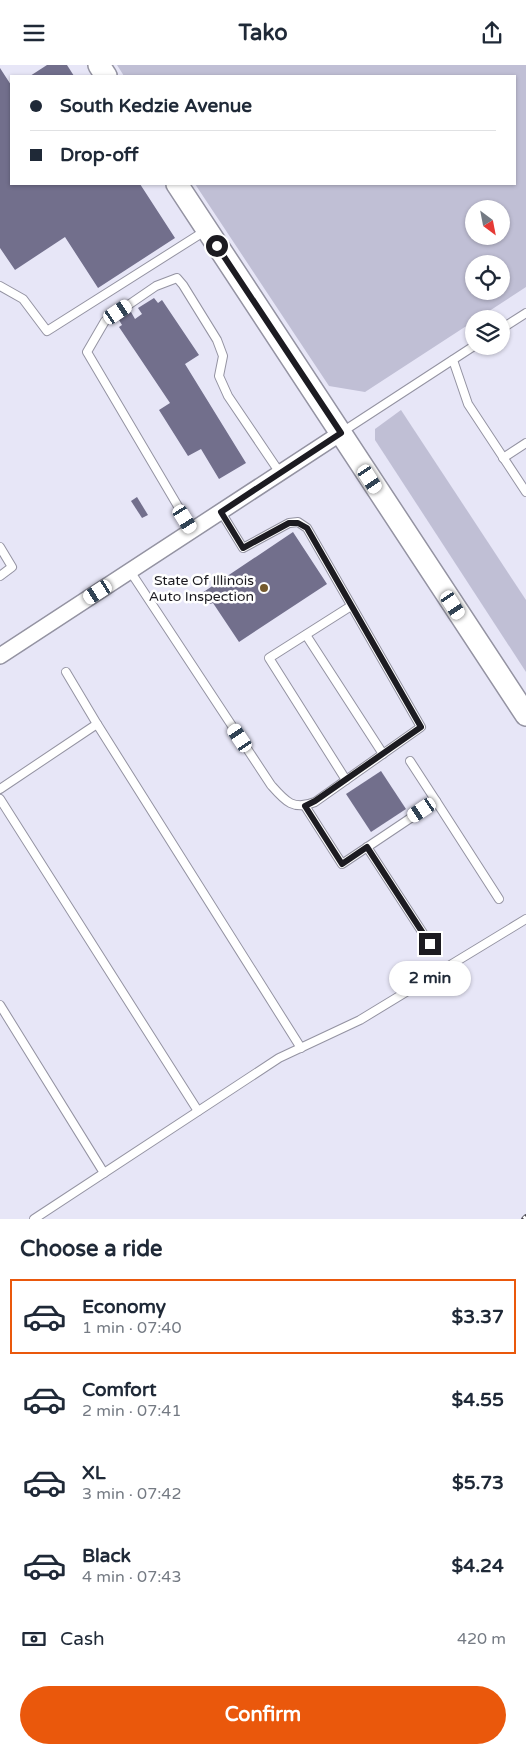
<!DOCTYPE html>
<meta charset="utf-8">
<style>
body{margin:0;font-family:"Varela Round",sans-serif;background:#f2f2f3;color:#1f2937;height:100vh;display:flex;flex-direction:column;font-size:19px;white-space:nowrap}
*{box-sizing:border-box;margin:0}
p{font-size:16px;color:#747a83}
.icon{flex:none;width:28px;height:28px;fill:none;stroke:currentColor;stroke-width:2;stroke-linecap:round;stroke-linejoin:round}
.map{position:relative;height:1154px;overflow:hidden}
.drawer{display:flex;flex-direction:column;background:#fff;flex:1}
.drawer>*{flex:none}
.hud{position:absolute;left:10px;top:10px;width:506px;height:110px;border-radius:0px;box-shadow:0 1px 4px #0004;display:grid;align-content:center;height:110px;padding:0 20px;background:#fff}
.needle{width:32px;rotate:148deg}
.tools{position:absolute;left:465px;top:135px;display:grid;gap:10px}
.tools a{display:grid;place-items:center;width:45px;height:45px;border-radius:50%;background:#fff;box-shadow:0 1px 4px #0004;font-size:25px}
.end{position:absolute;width:22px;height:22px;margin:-11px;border:6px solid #1c1b21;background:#fff;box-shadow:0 0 0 2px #fff}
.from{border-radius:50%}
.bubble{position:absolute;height:35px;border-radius:18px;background:#fff;box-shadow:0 1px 4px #0004;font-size:16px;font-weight:700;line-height:35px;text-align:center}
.car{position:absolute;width:15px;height:30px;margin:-15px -8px;border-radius:6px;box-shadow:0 0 4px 1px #0007;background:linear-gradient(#fff 24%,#345 0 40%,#fff 0 76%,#345 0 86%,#fff 0)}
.hud b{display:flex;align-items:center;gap:18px;height:48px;font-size:19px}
.hud b+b{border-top:1px solid #e0e1e3}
.hud i{width:12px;height:12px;background:#1f2937}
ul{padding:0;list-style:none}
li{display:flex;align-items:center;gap:15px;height:75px;margin:0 10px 8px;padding:0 10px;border:2px solid transparent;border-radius:0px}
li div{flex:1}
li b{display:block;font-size:19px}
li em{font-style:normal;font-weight:700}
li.current{border-color:#ea580c}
li>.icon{width:45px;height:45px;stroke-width:1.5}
h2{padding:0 20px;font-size:22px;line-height:60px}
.pay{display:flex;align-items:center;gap:12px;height:55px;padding:0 20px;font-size:19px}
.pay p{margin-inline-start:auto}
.primary-button{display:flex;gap:10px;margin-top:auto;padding:10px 20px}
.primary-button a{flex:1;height:58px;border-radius:30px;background:#ea580c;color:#fff;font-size:20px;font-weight:700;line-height:58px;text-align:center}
header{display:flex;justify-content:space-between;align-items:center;height:65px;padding:0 20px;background:#fff;font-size:22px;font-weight:700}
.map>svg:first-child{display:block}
.green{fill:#c0bfd5;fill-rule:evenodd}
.building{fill:#726f8c}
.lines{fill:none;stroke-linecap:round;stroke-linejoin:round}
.lane-casing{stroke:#9493a2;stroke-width:10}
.street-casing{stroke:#9493a2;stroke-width:18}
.secondary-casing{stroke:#9493a2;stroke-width:24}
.lane{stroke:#fff;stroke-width:8}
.street{stroke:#fff;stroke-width:15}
.secondary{stroke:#fff;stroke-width:21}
.rail-casing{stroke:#494850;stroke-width:5.5}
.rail{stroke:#fff;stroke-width:4;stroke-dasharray:11;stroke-linecap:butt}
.route{stroke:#1c1b21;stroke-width:6}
.poi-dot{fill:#755a2d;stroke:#fff;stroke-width:2}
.labels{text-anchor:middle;stroke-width:5;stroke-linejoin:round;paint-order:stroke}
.poi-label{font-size:14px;fill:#1c1b21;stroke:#fff;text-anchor:end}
</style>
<header><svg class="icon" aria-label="menu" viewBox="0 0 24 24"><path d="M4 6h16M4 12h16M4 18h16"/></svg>Tako<svg class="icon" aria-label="share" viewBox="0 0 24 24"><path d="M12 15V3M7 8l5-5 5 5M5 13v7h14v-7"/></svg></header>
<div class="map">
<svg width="526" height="1154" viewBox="0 0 526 1154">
<rect width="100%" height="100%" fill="#e7e6f7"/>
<!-- green -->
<g class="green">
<path d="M 117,0 L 526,0 L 526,222 L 477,254 L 474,254 L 474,256 L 365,327 L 329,321 L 195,119 L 515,119 L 515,11 L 124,11 ZM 474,144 L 501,144 L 501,171 L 474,171 ZM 474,199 L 501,199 L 501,226 L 474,226 Z"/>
<polygon points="401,345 526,535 526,607 375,375 375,364"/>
</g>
<!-- building -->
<g class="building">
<polygon points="47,0 67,0 74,11 30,11"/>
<polygon points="0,3 11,20 11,119 140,119 175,173 98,223 65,172 15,205 0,183"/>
<polygon points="154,233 158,238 162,235 199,290 185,299 246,398 219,414 201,384 188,391 159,345 170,338 119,262 122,260 119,255 131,247 135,254 142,249 138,243"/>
<polygon points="137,432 148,450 142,453 131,436"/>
<polygon points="293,467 327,519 239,577 213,538 210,539 202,528"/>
<polygon points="381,706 406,744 371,767 346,729"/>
</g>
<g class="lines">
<defs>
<g id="lane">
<polyline points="0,221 23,234 47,266 205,166"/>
<polyline points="501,264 526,248"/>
<polyline points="453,295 468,339 526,427"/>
<polyline points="342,367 474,281"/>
<polyline points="503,393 526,378"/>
<polyline points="192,465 87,287 105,256 156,221 177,213 183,220 217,275 223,291 219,311 228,331 280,408"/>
<polyline points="0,482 12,502 0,511"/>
<path d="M 130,506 L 271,720 C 285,736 293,746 315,737 L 421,662 L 307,463 L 298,457 L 289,458 L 243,483 L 221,447"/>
<polyline points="306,570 383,689"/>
<polyline points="66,607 97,659"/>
<polyline points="410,696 436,736"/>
<polyline points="346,715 269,593 351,541"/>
<polyline points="0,724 97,659 301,983"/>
<polyline points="0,734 198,1046"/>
<polyline points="305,741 342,799 436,736 499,834"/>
<polyline points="367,782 430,879"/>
<polyline points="0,940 104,1108"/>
<polyline points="34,1154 279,993 360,955 526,854"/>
</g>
<polyline id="street" points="0,591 341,368"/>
<g id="secondary">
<polyline points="99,0 106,11"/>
<polyline points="177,119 526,650"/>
</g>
</defs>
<!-- lane casing -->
<use href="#lane" class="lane-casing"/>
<!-- street casing -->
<use href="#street" class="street-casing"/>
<!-- secondary casing -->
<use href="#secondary" class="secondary-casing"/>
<!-- lane -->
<use href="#lane" class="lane"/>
<!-- street -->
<use href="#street" class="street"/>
<!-- secondary -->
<use href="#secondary" class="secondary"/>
<defs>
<polyline id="rail" points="524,1154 526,1152"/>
</defs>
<!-- rail casing -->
<use href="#rail" class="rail-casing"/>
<!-- rail -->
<use href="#rail" class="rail"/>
</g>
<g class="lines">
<!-- route -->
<polyline class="route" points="217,181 341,368 221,447 243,483 289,458 298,458 307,463 421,662 315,736 305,741 342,799 367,782 430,879"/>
</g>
<!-- markers -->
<circle class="poi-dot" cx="264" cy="523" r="5"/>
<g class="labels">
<!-- poi labels -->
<g class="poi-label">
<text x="254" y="520">State Of Illinois<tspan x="254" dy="16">Auto Inspection</tspan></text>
</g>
</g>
</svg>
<div class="tools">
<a><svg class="needle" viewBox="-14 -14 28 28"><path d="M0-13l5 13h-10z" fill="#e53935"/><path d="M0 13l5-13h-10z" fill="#747a83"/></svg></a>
<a><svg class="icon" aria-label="locate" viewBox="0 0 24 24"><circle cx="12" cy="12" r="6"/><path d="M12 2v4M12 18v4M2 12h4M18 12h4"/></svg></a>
<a><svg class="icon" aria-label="layers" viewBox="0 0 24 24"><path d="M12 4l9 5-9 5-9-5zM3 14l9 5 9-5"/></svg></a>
</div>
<i class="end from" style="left:217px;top:181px"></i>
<i class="end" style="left:430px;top:879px"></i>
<div class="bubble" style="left:389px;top:896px;width:82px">2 min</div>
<i class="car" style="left:118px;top:247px;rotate:56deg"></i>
<i class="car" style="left:370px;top:414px;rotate:147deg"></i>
<i class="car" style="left:185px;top:454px;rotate:148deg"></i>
<i class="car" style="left:98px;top:527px;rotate:237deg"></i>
<i class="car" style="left:453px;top:540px;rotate:147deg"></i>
<i class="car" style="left:240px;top:673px;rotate:326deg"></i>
<i class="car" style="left:422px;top:745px;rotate:236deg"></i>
<div class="hud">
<b><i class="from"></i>South Kedzie Avenue</b>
<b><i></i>Drop-off</b>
</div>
</div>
<section class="drawer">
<h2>Choose a ride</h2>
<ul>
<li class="current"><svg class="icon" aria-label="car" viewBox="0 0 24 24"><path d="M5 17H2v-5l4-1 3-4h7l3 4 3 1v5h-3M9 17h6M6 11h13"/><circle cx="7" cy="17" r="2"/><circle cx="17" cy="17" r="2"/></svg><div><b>Economy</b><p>1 min · 07:40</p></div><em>$3.37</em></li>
<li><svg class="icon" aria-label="car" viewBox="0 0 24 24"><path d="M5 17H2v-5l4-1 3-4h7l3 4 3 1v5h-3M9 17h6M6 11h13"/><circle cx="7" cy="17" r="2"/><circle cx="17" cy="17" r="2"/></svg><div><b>Comfort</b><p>2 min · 07:41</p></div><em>$4.55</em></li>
<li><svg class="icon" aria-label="car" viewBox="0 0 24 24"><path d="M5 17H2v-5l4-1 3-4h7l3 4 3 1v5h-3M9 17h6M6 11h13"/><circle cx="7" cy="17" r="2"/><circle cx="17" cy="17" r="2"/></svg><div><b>XL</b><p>3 min · 07:42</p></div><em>$5.73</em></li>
<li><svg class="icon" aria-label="car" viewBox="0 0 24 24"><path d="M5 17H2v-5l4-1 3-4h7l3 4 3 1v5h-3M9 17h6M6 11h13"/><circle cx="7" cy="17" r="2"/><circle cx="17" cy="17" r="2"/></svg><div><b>Black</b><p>4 min · 07:43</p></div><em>$4.24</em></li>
</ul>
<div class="pay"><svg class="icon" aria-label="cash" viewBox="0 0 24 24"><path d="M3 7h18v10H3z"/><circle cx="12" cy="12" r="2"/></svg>Cash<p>420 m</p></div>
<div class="primary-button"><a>Confirm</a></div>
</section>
